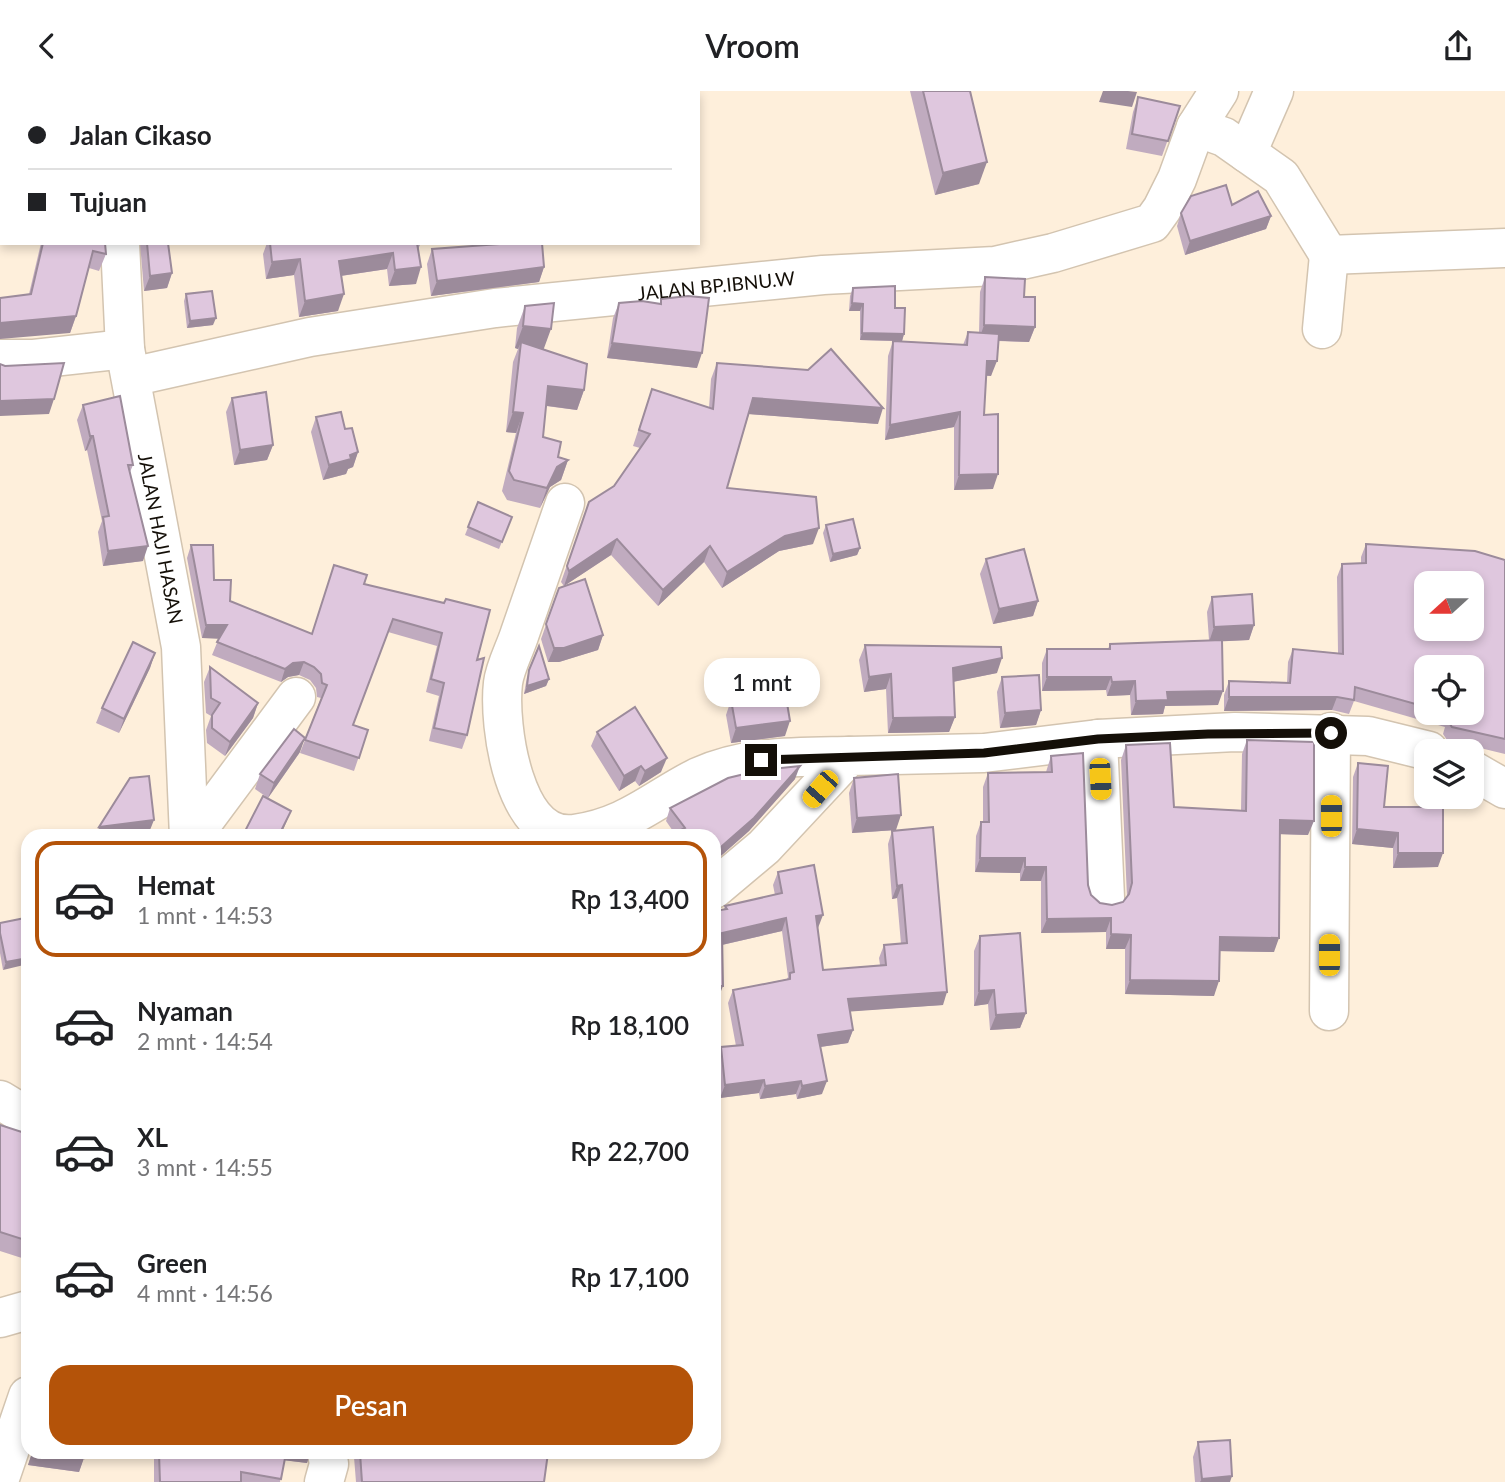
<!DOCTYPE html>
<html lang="id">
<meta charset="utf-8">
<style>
body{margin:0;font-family:Lato,sans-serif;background:#f6f6f6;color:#202124;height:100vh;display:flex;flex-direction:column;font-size:26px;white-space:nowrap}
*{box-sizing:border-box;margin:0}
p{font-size:23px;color:#757577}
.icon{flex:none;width:38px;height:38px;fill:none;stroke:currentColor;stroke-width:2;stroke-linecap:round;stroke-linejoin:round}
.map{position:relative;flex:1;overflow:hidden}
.panel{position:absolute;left:21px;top:738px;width:700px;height:630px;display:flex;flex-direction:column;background:#fff;border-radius:21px;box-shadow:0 4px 10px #0003}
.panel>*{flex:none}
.banner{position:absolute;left:0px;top:0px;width:700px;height:154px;box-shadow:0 4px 10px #0003;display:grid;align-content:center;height:154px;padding:0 28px;background:#fff}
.needle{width:46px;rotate:249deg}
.fabs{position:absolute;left:1414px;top:480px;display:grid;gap:14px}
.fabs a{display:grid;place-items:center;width:70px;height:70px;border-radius:14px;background:#fff;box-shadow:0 4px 10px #0003;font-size:35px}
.end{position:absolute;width:32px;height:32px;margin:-16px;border:9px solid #140f08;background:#fff;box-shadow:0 0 0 4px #fff}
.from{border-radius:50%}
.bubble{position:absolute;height:49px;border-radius:21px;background:#fff;box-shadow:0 4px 10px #0003;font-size:23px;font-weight:600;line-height:49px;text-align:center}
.car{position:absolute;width:21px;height:42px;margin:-21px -10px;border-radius:9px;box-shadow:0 0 5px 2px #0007;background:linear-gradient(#f5c518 24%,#345 0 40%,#f5c518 0 76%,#345 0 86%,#f5c518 0)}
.banner b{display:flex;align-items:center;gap:24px;height:66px;font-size:26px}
.banner b+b{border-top:2px solid #e0e0e0}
.banner i{width:18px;height:18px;background:#202124}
ul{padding:12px 0 0;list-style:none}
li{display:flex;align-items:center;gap:21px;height:116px;margin:0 14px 10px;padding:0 14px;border:4px solid transparent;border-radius:21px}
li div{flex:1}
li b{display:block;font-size:26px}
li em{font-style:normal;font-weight:600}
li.current{border-color:#b45309}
li>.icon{width:63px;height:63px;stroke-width:1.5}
.primary-button{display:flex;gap:14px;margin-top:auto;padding:14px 28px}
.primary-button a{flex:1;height:80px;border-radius:21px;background:#b45309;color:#fff;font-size:28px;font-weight:600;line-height:80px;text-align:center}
header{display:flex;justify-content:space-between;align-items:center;height:91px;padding:0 28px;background:#fff;font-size:32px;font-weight:600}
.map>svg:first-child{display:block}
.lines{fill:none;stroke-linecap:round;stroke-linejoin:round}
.minor-casing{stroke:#d3c4b0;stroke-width:41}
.minor{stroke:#fff;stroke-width:38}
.wall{fill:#c0abbf;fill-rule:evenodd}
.shaded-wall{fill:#9c8b9b}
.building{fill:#dfc7de;stroke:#9c8b9b;stroke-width:2;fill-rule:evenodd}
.route{stroke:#140f08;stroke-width:9}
.labels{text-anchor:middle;stroke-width:7;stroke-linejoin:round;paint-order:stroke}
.street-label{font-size:19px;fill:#140f08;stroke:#fefefe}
</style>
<header><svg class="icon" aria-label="back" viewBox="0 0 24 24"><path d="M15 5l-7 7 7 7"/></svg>Vroom<svg class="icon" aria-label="share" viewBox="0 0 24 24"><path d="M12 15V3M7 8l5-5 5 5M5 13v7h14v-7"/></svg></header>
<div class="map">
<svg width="1505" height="1391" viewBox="0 0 1505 1391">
<rect width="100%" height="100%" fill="#feefdb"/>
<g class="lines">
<defs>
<g id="minor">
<polyline points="637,0 637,2"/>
<polyline points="9,2 20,0"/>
<polyline points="118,2 118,0"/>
<polyline points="1196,36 1224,46 1281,86 1329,164 1505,157"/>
<polyline points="1247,62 1274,0"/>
<path id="s1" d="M 120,152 L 125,258 L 181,556 L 189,746"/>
<polyline points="1322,238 1329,164"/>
<polyline points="0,268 34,268 125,258"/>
<path id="s2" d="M 131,286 L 310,246 L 495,217 L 823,184 L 995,175 L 1053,162 L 1152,132 L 1162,118 L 1177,88 L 1196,36 L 1219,0"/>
<path d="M 565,412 C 550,455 535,499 520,542 C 515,558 505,576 503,592 C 498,634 514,751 574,743 C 627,736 654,708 698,686 C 745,664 799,666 849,665"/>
<polyline points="1098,648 1105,807"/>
<polyline points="1472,679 1505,698"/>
<polyline points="192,746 296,606"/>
<polyline points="714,798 764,756 849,665 984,662 1098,648 1235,641 1368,645 1429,660"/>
<polyline points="1329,920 1331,641"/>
<polyline points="0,1009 28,1026"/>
<polyline points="0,1227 28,1219"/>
<polyline points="0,1387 28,1305"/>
<polyline points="324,1391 329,1373 327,1362"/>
</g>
</defs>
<!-- minor casing -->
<use href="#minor" class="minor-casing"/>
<!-- minor -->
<use href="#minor" class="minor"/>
</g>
<!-- wall -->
<g class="wall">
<polygon points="910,0 970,0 979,93 935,104"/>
<polygon points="1138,6 1180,15 1162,65 1126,58 1133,21"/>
<polygon points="1232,114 1271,125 1266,138 1185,164 1177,135 1181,122"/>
<polygon points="41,152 105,152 106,163 99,180 89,177 76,225 70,242 29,203"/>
<polygon points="140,152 168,152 172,182 167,197 144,200"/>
<polygon points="267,152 421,152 418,158 416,193 389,195 387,178 341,185 338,220 299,226 294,184 266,188 263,163"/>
<polygon points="432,158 544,176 539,191 431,205 427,173"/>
<polygon points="985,186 1024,206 1035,236 1029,251 998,250 991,285 986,285 984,324 993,398 954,399 954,336 885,349 888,265 893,250 860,249 860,220 849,220 850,205 853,197 895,217 904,243 902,250 963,254 968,241 979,242 980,201"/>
<polygon points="186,203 213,234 187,237 184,210"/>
<polygon points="661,208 697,277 607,267 613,227 619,212 660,213"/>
<polygon points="525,215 543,259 584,299 577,319 546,315 543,346 558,366 568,369 561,389 550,396 540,417 507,409 502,400 516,342 506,341 513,271 518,258 515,257 517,237"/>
<polygon points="717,272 878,333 749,323 727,397 813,453 779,460 722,497 704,471 658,515 611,464 564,495 561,491 589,411 614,395 640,357 633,355 652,298 709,317 711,288"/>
<polygon points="232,307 273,354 267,369 234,374 226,321"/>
<polygon points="83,314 133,374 130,381 143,470 103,475 98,441 102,430 87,359 85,360 77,329"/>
<polygon points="316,326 345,338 358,361 353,376 348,378 346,383 323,389 311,341"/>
<polygon points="478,411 512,426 499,458 465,444"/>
<polygon points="826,434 860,457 857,464 830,471 823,442"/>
<path d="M 1366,453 L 1505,469 L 1505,663 L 1447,649 L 1443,643 L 1445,636 L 1354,610 L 1349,623 L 1332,619 L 1224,620 L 1224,604 L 1229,590 L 1287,592 L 1288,571 L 1293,558 L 1338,562 L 1337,486 L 1342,473 L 1361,472 L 1361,466 ZM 1426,576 L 1472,621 L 1426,621 Z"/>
<polygon points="191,454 214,489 230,510 312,543 334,474 364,493 444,512 477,569 467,644 462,658 429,650 439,605 426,601 437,555 388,541 353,634 368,639 354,680 300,662 321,607 317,606 316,597 310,589 299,584 288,586 281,591 212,564 219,547 202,547 187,467"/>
<polygon points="986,468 1038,510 1033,525 993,533 980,483"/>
<polygon points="559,497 603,544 598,559 559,571 548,571 541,548"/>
<polygon points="1212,506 1254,534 1249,549 1222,550 1218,614 1165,615 1163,623 1131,624 1130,604 1107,605 1106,599 1042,600 1042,572 1047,558 1108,558 1110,553 1209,549 1207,521"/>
<polygon points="865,554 997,582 953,591 955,626 949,641 888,642 886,598 864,601 859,569"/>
<polygon points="539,555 549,588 546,595 524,603 527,586"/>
<polygon points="155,562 150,577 119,642 96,632 102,617"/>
<polygon points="210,576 258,612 253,627 225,665 207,652 206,639 211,625 206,622 204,591"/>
<polygon points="1002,586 1041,619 1036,634 1000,637 997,601"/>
<polygon points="731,609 785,645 731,652 726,624"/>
<polygon points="597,641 661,681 639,695 635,690 619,700 591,655"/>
<polygon points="1247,649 1308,744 1280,743 1274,861 1219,860 1214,905 1125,903 1125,858 1106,858 1106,841 1041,842 1041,790 1020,790 1020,782 975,781 976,745 981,731 983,731 983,696 988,682 1046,681 1051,665 1091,804 1100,812 1112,814 1123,811 1127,806 1121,669 1126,654 1174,716 1241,719 1242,663"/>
<polygon points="300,661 268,707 255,698 260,683"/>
<polygon points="1358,672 1384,716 1438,776 1393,777 1393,757 1352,753 1353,686"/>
<polygon points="854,687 896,739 852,742 849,702"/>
<polygon points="795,688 749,740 714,771 714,746 677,746 666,730 670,717"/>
<polygon points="892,740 943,914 850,920 853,939 848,952 820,956 822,1003 797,1008 796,1003 760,1008 759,1002 720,1007 716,970 721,956 736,955 728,912 733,899 787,888 788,886 782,840 722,854 718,908 714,908 714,820 724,818 725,815 775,804 773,794 778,781 818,837 823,879 880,874 879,867 884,854 901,853 897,807 892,808 888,753"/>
<polygon points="25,827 3,879 0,862 0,832"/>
<polygon points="980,845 1026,922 1020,937 990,939 988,913 974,915 974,860"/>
<polygon points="0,1034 23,1099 28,1100 28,1169 0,1160"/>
<polygon points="1198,1351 1230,1391 1195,1391 1193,1366"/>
<polygon points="32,1362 310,1362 307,1372 284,1369 280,1391 154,1391 154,1367 84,1366 79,1381 28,1374"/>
<polygon points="348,1362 548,1362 544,1391 356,1391 354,1366 350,1366"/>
</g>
<!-- shaded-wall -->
<g class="shaded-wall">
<polygon points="1103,0 1128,0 1137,1 1132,16 1099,11"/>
<polygon points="987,71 979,93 935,104 943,82"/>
<rect x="0" y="98" width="2" height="18"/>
<polygon points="1271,125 1266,138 1185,164 1190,150"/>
<polygon points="393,162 387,178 333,186 339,170"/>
<polygon points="300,168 294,184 266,188 272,171"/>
<polygon points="421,176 416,193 389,195 395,179"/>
<polygon points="544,176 539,191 431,205 437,190"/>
<polygon points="172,182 167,197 144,200 150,185"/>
<polygon points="344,203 338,220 299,226 305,210"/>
<polygon points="852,212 863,213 860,220 849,220"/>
<polygon points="76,225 70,242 0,248 0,232"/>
<polygon points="216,227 213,234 187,237 190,230"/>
<polygon points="984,234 1035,236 1029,251 979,249"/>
<polygon points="523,235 551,238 543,260 521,251 518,258 515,257"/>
<polygon points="862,242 904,243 902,250 860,249"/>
<polygon points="612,252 702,262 697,277 607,267"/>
<polygon points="987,270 997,270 991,285 982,284"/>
<polygon points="548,295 584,299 577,319 541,314"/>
<polygon points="753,307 883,317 878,333 748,323"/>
<polygon points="54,308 49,323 0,325 0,310"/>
<polygon points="513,321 523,322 516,342 506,341"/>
<polygon points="960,321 954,336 885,349 890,334"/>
<polygon points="90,345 93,345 87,359 85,360"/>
<polygon points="273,354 267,369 234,374 240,359"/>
<polygon points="358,361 353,376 348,378 346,383 323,389 329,374 350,364"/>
<polygon points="568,369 561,389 550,396 540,417 547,397 557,376"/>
<polygon points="998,383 993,398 954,399 959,384"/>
<polygon points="819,437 813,453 779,460 722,497 727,481 785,445"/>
<polygon points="617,448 611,464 564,495 569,480"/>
<polygon points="148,455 143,470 103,475 108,460"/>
<polygon points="710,455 704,471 658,515 663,499"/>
<polygon points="860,457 857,464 830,471 833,463"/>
<polygon points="1038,510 1033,525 993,533 999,518"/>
<polygon points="206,534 227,534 222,548 202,547"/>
<polygon points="1254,534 1249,549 1209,551 1214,536"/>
<polygon points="603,544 598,559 559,571 548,571 554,557"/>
<polygon points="155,562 150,577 119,642 124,628"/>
<polygon points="1002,567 997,582 947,592 953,577"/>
<polygon points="304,571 299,584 288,586 281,591 285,578 293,572"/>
<polygon points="891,583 886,598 864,601 869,586"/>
<polygon points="1047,586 1111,586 1106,599 1042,600"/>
<polygon points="549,588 546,595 524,603 527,595"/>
<polygon points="1135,590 1130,604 1107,605 1112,591"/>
<polygon points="1223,600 1218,614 1165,615 1163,623 1131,624 1136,610 1167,601"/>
<polygon points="1229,606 1337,606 1332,619 1224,620"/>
<polygon points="258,612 253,627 225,665 230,651"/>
<polygon points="1041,619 1036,634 1000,637 1005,622"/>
<polygon points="955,626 949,641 888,642 893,627"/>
<polygon points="790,630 785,645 731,652 736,637"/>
<polygon points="305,647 300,661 268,707 274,692"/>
<polygon points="667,667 661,681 639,695 645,680"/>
<polygon points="641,675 635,690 619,700 624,685"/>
<polygon points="800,675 795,688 749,740 714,771 714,762"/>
<polygon points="291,720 280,746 278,746"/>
<polygon points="901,724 896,739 852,742 857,727"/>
<polygon points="154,729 148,744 135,746 96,746 99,736"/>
<polygon points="1280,729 1314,730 1308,744 1275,743"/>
<polygon points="1357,738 1398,742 1393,757 1352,753"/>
<polygon points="1398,762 1443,762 1438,776 1393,777"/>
<polygon points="980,767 1025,767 1020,782 975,781"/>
<polygon points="1025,776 1046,776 1041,790 1020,790"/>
<polygon points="902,794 897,807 892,808 897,795"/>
<polygon points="823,824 818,837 816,825"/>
<polygon points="786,827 782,840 717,855 722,842"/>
<polygon points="1111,827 1106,841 1041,842 1047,828"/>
<polygon points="1111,843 1131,844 1125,858 1106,858"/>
<polygon points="1220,846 1279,847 1274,861 1214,860"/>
<polygon points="28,867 28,873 3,879 6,871"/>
<polygon points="1130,889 1219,890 1214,905 1125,903"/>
<polygon points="714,895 723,895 718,908 714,908"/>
<polygon points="994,899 988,913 974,915 979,900"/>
<polygon points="947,901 943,914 844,921 848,908"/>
<polygon points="1026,922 1020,937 990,939 996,924"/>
<polygon points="853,939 848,952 813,957 818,944"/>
<polygon points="764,989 759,1002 720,1007 725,994"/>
<polygon points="801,990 796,1003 760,1008 765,995"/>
<polygon points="827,990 822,1003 797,1008 802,995"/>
<polygon points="32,1362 48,1362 84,1367 79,1381 28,1374"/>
<polygon points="80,1362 156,1362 154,1367 78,1366"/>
<polygon points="285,1362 310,1362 307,1372 282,1369"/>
<polygon points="352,1362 356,1362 354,1366 350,1366"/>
<polygon points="1232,1385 1230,1391 1200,1391 1202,1388"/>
</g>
<!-- building -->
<g class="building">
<polygon points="173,0 212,0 220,2 172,2"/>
<rect x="346" y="0" width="31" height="2"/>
<polygon points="923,0 970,0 987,71 943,82"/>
<polygon points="1138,6 1180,15 1168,50 1132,43"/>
<polygon points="2,73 2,98 0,98 0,79"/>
<polygon points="1226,94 1232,114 1258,100 1271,125 1190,150 1181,122 1191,105"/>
<polygon points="43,152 105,152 106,163 93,160 76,225 0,232 0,207 31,203"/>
<polygon points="147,152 168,152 172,182 150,185"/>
<polygon points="270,152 417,152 421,176 395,179 393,162 339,170 344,203 305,210 300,168 272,171"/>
<polygon points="512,152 542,152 544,176 437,190 432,158"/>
<polygon points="985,186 1025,188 1024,206 1035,206 1035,236 984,234"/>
<polygon points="895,195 895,217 905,217 904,243 862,242 863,213 852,212 853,197"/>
<polygon points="212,200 216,227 190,230 186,203"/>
<polygon points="688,205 709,207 702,262 612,252 619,212 642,210 661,213 661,208"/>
<polygon points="554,212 551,238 523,235 525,215"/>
<polygon points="968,241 999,243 997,270 987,270 984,324 998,323 998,383 959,384 960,321 890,334 893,250 967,254"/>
<polygon points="521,251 587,273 584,299 548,295 543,346 561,351 558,366 568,369 557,376 547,397 514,389 509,380 523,322 513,321"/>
<polygon points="831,258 883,317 753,307 727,397 816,406 819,437 785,445 727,481 710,455 663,499 617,448 569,480 567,475 589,411 614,395 650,343 639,339 652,298 713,318 717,272 808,279"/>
<polygon points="64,272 54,308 0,310 0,273 5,275"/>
<polygon points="266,301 273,354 240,359 232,307"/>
<polygon points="120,305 133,374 128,374 148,455 108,460 103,426 109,425 93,345 90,345 83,314"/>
<polygon points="341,321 345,338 352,337 358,361 350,364 351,368 329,374 316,326"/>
<polygon points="478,411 512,426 502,451 468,436"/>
<polygon points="853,428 860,457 833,463 826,434"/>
<path d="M 1366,453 L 1475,460 L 1505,469 L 1505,648 L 1452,636 L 1448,630 L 1450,623 L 1444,621 L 1472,621 L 1472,576 L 1426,576 L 1426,616 L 1355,596 L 1354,609 L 1337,606 L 1229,606 L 1229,590 L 1290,592 L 1293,558 L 1343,563 L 1342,473 L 1366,472 ZM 1426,492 L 1472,492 L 1472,537 L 1426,537 Z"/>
<polygon points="191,454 213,454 214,489 231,489 230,510 312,543 334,474 367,484 364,493 444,512 446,508 490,519 477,569 484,567 467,644 434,637 444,592 431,588 442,542 393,528 353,634 368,639 359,667 305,649 327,594 322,592 321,583 314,576 304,571 293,572 285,578 217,551 227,534 206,534"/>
<polygon points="1024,458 1038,510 999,518 986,468"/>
<polygon points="585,488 603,544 564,557 554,557 546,533 559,497"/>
<polygon points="1252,503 1254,534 1214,536 1212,506"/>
<polygon points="1222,549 1223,600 1167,601 1168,609 1136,610 1135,590 1112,591 1111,586 1047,586 1047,558 1110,558 1110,553"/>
<polygon points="133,551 155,562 124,628 102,617"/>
<polygon points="865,554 1001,556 1002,567 953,577 955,626 893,627 891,583 869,586"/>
<polygon points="539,555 549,588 527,595 529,579"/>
<polygon points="210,576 258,612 230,651 212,637 212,624 220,612 211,607"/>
<polygon points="1039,584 1041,619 1005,622 1002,586"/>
<polygon points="785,600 790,630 736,637 731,609"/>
<polygon points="635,616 667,667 645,680 641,675 624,685 597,641"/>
<polygon points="294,638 305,647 274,692 260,683"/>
<polygon points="1247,649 1314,651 1314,730 1280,729 1279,847 1220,846 1219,890 1130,889 1131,844 1111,843 1111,827 1047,828 1046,776 1025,776 1025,767 980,767 981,731 989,731 988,682 1052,681 1051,665 1083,662 1088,794 1091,804 1100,812 1112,814 1123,811 1129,803 1132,792 1126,654 1170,652 1174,716 1246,720"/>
<polygon points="1358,672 1388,675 1384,716 1443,716 1443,762 1398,762 1398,742 1357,738"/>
<polygon points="800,675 754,727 714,762 714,746 685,746 681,739 685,737 670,717 728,687 761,679"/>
<polygon points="898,683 901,724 857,727 854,687"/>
<polygon points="149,685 154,729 99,736 130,687"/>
<polygon points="263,705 291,720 278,746 242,746"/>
<polygon points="933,736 947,901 848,908 853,939 818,944 827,990 802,995 801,990 765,995 764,989 725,994 721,956 743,954 733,899 790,888 790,882 794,881 786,827 722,842 723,895 714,895 714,820 727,818 725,815 782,802 778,781 814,774 823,824 816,825 823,879 886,874 884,854 907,852 902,794 897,795 892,740"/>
<polygon points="25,827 28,840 28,867 6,871 0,842 0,832"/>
<polygon points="1020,842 1026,922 996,924 994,899 979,900 980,845"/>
<polygon points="0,1034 28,1043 28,1084 23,1099 28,1100 28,1150 0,1141"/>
<polygon points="1230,1349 1232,1385 1202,1388 1198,1351"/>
<polygon points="48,1362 84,1362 84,1367"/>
<polygon points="159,1362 286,1362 281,1388 241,1381 241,1391 160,1391"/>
<polygon points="360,1362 548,1362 544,1391 362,1391"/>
</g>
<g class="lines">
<!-- route -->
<polyline class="route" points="761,669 984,662 1098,648 1208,643 1331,642"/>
</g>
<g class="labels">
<!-- street labels -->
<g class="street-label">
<text dy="7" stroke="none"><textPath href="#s2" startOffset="593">JALAN BP.IBNU.W</textPath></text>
<text dy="7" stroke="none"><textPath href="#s1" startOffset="299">JALAN HAJI HASAN</textPath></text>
</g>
</g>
</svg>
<div class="fabs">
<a><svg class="needle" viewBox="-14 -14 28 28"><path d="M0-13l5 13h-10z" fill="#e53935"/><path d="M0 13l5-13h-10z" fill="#757577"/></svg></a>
<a><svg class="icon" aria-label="locate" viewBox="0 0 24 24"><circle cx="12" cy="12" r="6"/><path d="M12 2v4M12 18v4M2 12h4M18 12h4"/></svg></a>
<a><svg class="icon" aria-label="layers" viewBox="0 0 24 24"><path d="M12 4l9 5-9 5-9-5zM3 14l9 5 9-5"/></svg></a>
</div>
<i class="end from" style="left:1331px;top:642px"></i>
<i class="end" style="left:761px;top:669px"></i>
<div class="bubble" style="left:704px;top:567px;width:116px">1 mnt</div>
<i class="car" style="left:1100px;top:688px;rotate:177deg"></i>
<i class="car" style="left:820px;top:698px;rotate:221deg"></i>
<i class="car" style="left:1331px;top:725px;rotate:0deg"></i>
<i class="car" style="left:1329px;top:864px;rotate:0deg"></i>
<div class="banner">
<b><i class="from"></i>Jalan Cikaso</b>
<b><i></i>Tujuan</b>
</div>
<section class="panel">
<ul>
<li class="current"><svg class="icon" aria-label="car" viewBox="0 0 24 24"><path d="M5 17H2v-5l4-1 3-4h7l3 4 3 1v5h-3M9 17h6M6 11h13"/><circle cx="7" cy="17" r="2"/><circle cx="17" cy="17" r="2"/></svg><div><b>Hemat</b><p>1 mnt · 14:53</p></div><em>Rp 13,400</em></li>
<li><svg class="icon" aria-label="car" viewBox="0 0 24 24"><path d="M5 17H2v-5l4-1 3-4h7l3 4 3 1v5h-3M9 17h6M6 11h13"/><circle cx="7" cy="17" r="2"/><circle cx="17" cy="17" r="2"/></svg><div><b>Nyaman</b><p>2 mnt · 14:54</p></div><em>Rp 18,100</em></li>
<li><svg class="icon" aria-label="car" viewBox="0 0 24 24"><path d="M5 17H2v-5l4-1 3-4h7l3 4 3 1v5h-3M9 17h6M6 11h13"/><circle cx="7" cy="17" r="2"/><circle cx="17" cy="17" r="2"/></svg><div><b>XL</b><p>3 mnt · 14:55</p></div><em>Rp 22,700</em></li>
<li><svg class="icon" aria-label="car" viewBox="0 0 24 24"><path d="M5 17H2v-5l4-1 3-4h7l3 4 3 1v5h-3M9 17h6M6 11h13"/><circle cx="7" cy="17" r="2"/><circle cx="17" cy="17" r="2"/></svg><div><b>Green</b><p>4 mnt · 14:56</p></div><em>Rp 17,100</em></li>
</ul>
<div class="primary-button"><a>Pesan</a></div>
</section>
</div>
